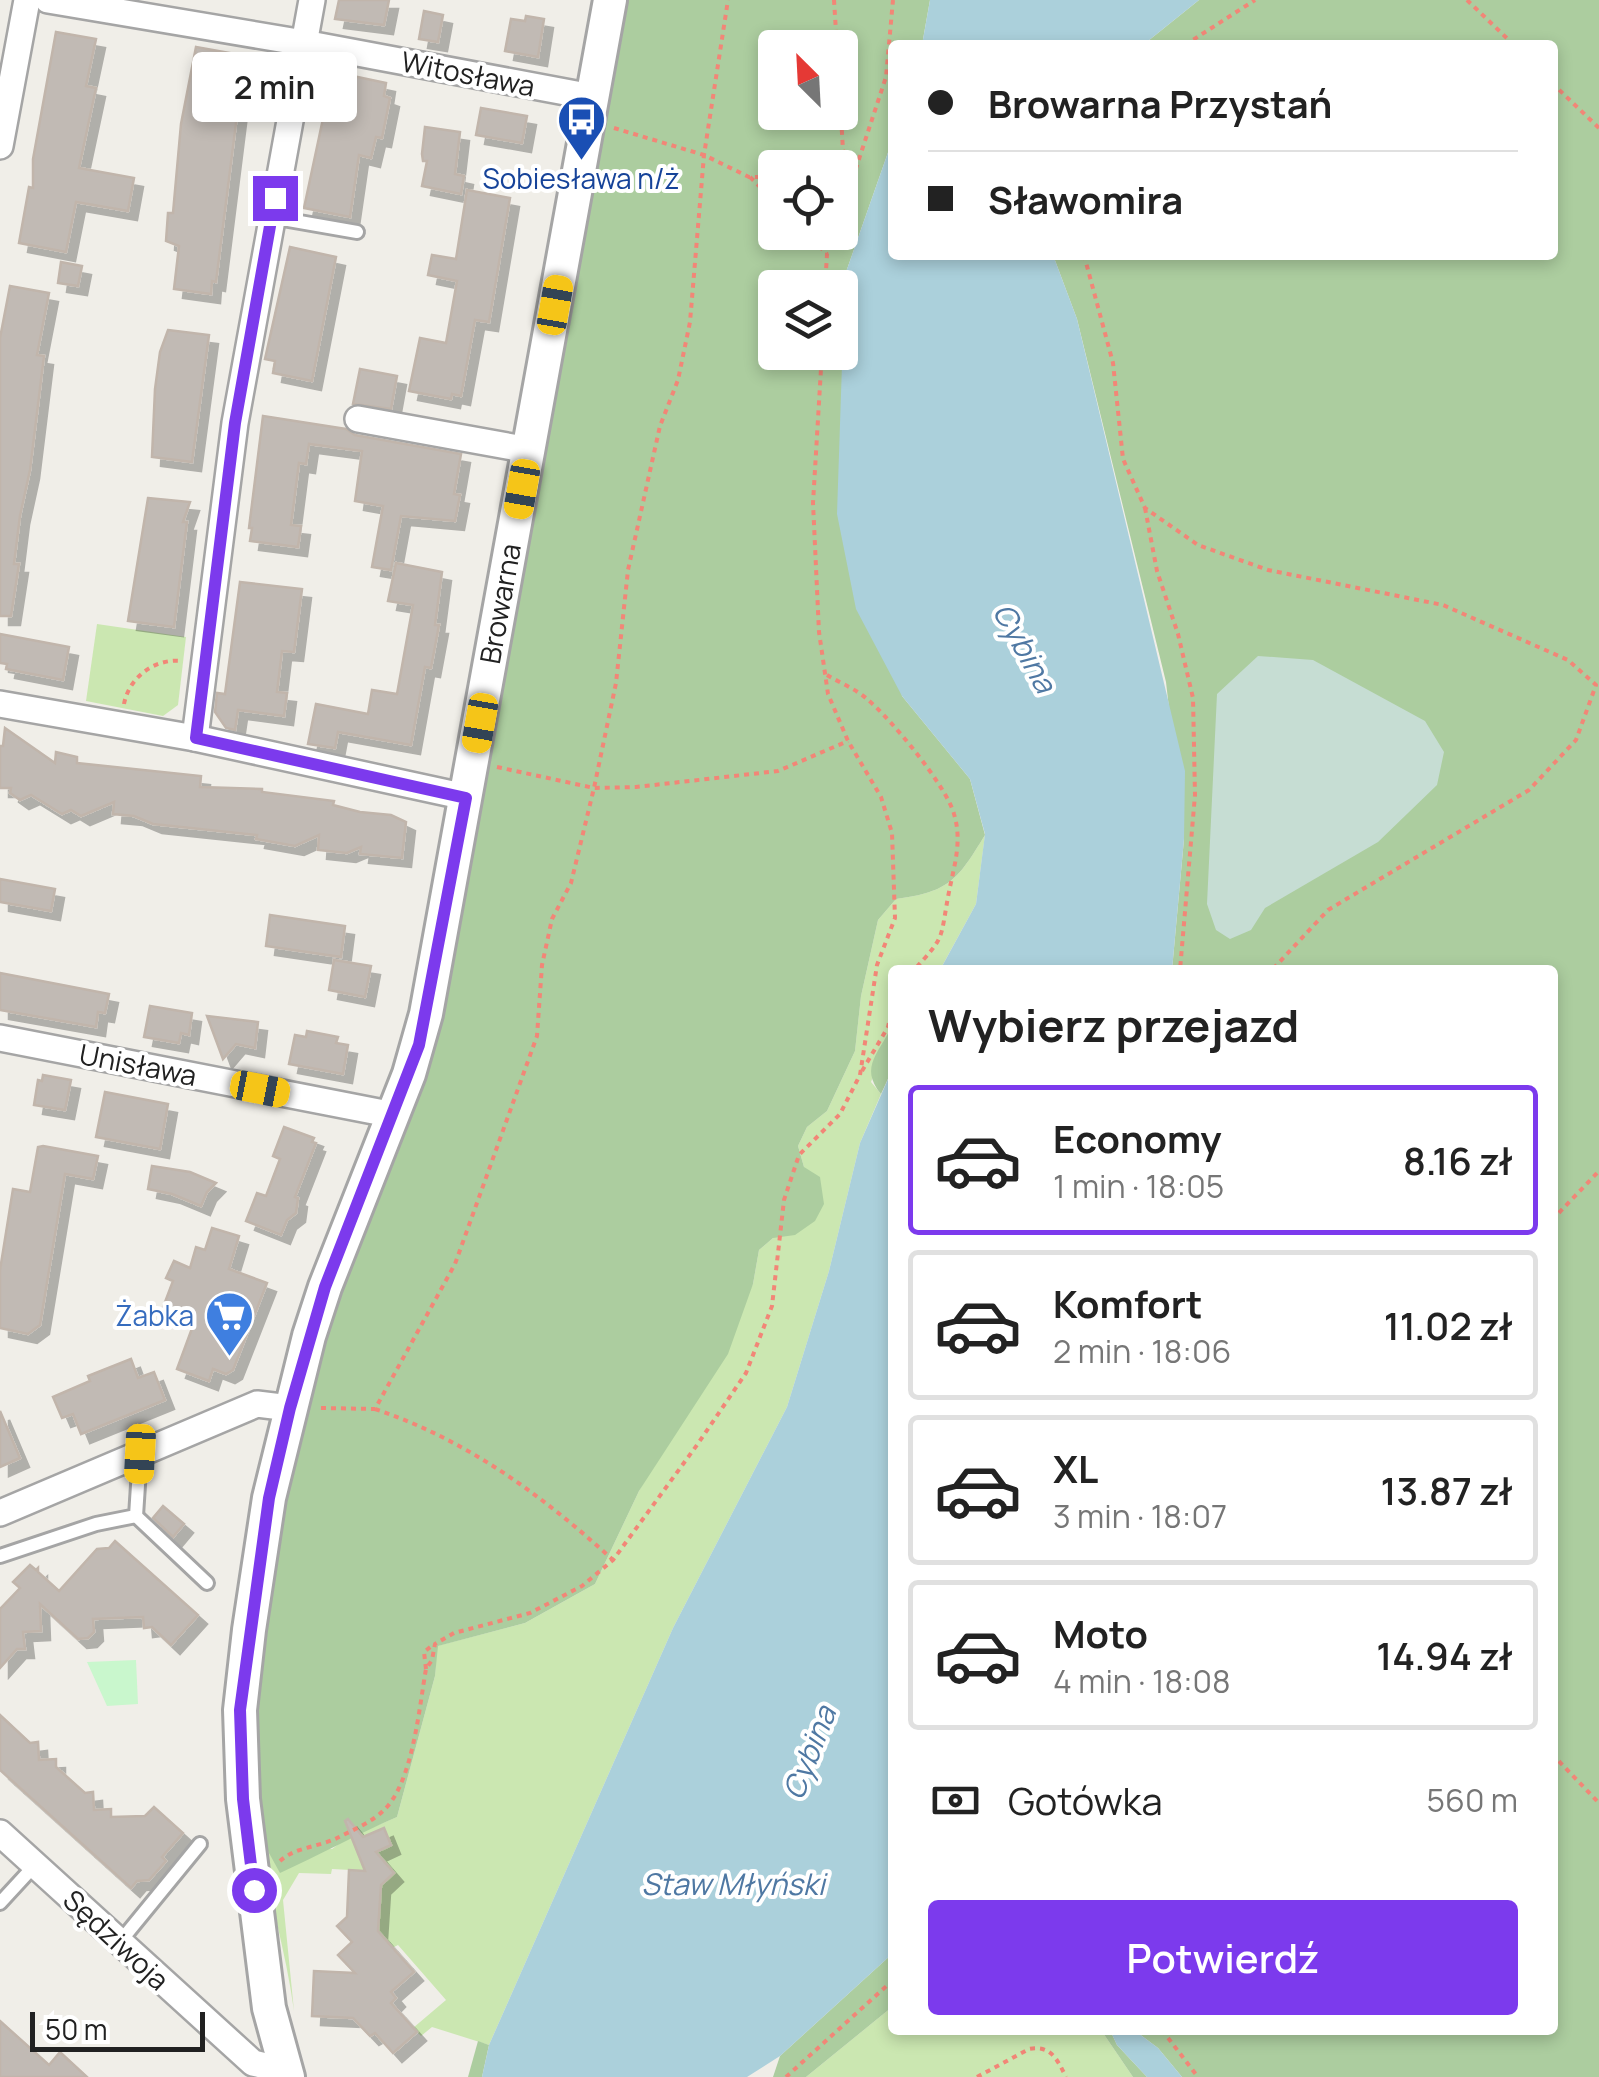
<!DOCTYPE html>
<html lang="pl">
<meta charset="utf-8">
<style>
body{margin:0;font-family:Manrope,sans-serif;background:#f6f6f6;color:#222;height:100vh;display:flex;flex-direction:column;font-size:38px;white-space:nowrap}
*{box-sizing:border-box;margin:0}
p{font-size:32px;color:#767676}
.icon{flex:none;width:55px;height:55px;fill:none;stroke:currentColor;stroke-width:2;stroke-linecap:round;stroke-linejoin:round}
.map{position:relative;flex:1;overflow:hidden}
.details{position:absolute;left:888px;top:965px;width:670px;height:1070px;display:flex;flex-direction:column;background:#fff;border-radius:10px;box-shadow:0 5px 15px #0003}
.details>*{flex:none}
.hud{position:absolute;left:888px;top:40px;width:670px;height:220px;border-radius:10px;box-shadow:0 5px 15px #0003;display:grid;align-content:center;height:220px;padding:0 40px;background:#fff}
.needle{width:65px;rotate:336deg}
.controls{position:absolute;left:758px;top:30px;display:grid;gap:20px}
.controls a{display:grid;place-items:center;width:100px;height:100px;border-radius:10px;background:#fff;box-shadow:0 5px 15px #0003;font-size:50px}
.scale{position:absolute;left:30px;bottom:25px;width:175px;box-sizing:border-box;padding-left:10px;border:5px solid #212121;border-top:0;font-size:28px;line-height:35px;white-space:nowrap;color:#212121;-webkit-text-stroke:8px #fff;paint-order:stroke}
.end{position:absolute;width:45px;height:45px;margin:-22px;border:12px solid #7c3aed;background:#fff;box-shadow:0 0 0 5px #fff}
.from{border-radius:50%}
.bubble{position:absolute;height:70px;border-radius:10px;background:#fff;box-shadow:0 5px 15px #0003;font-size:32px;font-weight:600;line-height:70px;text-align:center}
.car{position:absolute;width:30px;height:60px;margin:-30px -15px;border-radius:12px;box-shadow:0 0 8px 2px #0007;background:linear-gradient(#f5c518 24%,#345 0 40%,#f5c518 0 76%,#345 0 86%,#f5c518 0)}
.hud b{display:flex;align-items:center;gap:35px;height:95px;font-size:38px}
.hud b+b{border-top:2px solid #e0e0e0}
.hud i{width:25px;height:25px;background:#222}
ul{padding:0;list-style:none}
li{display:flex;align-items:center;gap:30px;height:150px;margin:0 20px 15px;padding:0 20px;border:5px solid #e0e0e0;border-radius:10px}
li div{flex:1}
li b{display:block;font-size:38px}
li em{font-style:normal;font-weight:600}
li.current{border-color:#7c3aed}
li>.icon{width:90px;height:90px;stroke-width:1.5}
h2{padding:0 40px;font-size:45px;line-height:120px}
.pay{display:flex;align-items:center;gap:25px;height:110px;padding:0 40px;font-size:38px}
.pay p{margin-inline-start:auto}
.cta{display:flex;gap:20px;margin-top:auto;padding:20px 40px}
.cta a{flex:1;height:115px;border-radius:10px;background:#7c3aed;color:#fff;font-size:40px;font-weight:600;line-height:115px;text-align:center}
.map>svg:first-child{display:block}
.grass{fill:#cbe7b1}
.forest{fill:#accd9f;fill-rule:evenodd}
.wetland{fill:#c6ddd3}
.park{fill:#c9f7cd}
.water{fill:#abd0db}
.building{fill:#c1bab4;stroke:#c1b5ab;stroke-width:2.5;filter:url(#shadow)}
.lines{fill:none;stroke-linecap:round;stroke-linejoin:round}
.service-casing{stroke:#a5a5a5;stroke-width:18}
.minor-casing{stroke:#a5a5a5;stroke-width:30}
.tertiary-casing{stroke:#a5a5a5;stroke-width:38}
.path{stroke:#f28677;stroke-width:4;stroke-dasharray:5 5;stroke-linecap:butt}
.service{stroke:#fff;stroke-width:12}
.minor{stroke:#fff;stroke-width:25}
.tertiary{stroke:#fff;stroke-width:32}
.route{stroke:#7c3aed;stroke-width:12}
.labels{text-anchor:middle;stroke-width:8;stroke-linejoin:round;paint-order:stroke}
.street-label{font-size:28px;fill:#212121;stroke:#fff}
.transit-label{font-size:28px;fill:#164399;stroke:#fff}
.shop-label{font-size:28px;fill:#366cbe;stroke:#fff;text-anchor:end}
.water-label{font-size:30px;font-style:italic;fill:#4f78a3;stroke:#fff}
</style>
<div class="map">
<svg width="1599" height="2077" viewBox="0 0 1599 2077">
<defs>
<filter id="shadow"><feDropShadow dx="9" dy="9" stdDeviation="0" flood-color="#0004"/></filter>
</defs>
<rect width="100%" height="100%" fill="#f0eee8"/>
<!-- grass -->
<g class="grass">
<polygon points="97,624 186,637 178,705 163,716 86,701"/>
<path d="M 985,835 L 976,904 L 941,968 L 892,970 L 892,1025 L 871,1082 L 881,1094 L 860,1143 L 829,1271 L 787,1407 L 673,1628 L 489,2045 L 432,2027 L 421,2036 L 413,2028 L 446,2000 L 398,1945 L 392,1948 L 371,1943 L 369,1871 L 332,1869 L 331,1874 L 299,1873 L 283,1900 L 294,2011 C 286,1951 268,1893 258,1833 L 332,1849 L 347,1838 L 397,1817 L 435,1676 L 437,1646 L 525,1623 L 595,1584 L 639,1491 L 753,1284 L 759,1250 L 773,1238 L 804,1167 L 798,1146 L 807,1127 L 827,1111 L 855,1051 L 861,996 L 878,920 L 896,899 C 950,892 958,879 985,835 Z"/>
<polygon points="892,2007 892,2030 1101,2030 1133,2077 806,2077"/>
</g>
<!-- forest -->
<g class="forest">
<path d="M 621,0 L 930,0 L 922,45 L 892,45 L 892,141 L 845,275 L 902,696 L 970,779 L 985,835 C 958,879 950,892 896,899 L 878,920 L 861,996 L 855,1051 L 827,1111 L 807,1127 L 798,1146 L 804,1167 L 820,1177 L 824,1204 L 815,1221 L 795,1235 L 773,1238 L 759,1250 L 753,1284 L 728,1354 L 639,1491 L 595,1584 L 525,1623 L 438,1646 L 435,1676 L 397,1817 C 357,1834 320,1855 280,1873 L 258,1833 L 252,1765 L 261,1624 L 300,1413 L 361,1223 L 368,1225 L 399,1150 L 392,1146 L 608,75 L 615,75 L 627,2 ZM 775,48 L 840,48 L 840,112 L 775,112 ZM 775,168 L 840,168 L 840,232 L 775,232 ZM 775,288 L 840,288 L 840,352 L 775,352 Z"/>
<polygon points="1199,0 1599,0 1599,2077 1182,2077 1158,2048 1134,2030 1552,2030 1552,970 1172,970 1184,839 1166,682 1077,319 1053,255 1552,255 1552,45 1143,45"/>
<path d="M 892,1025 L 892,1070 L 881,1094 C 858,1066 881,1052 892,1025 Z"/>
<polygon points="892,1954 892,2007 806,2077 773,2077 780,2056"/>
<polygon points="1101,2030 1110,2030 1117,2045 1147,2077 1133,2077"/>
<polygon points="478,2041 489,2045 482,2077 468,2077"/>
</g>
<!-- wetland -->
<polygon class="wetland" points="1258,656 1313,660 1425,721 1444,752 1437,785 1378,842 1265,908 1251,930 1230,939 1216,930 1207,904 1217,694"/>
<!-- park -->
<polygon class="park" points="136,1660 138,1704 107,1706 87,1662"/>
<!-- water -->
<g class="water">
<polygon points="930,0 1199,0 1143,45 922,45"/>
<polygon points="892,141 892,255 1053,255 1077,319 1185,771 1184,839 1172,970 940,970 976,904 985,834 970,779 902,696 856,609 837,514 845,275"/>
<polygon points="892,1070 892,1954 780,2056 747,2077 482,2077 489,2045 673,1628 787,1407 829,1271 860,1143"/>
<polygon points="1110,2030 1134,2030 1158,2048 1182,2077 1147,2077 1117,2045"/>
</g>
<!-- building -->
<g class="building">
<polygon points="339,0 389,0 384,25 335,19"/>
<polygon points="424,11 443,15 438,42 419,39"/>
<polygon points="526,16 544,19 538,57 505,51 511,19 525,21"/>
<polygon points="56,32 96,39 86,86 96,88 79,168 134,178 128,211 76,202 66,252 19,243 29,187 33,188 33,159"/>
<polygon points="196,47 252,57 242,108 238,107 216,282 212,281 211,294 174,289 179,246 166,241 168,213 173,213 181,124"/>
<polygon points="334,72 386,83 384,96 390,98 382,138 376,137 371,158 359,155 350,217 304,208 324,114 319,113 323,96 328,97"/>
<polygon points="481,108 527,116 522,143 476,135"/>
<polygon points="425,127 460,132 455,174 464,176 461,194 422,186 427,161 423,161 422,154"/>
<polygon points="467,190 510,198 489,322 475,320 461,396 452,394 451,399 409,391 420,338 446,343 457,281 428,275 432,255 456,259"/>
<polygon points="290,247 336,257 312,381 273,373 275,361 265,359"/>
<polygon points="61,262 82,266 78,286 58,283"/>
<polygon points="10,286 49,293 37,355 44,356 30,470 20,516 14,564 19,564 11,616 0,616 0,338"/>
<polygon points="168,330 209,335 192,462 152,457 155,389 160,352"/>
<polygon points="360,369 397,376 391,409 353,404"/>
<polygon points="263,416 346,429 355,435 461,454 454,494 460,495 455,521 401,516 391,570 372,567 383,506 355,501 362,451 309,444 306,464 299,463 291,525 301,526 298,547 250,541 252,528 249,528"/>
<polygon points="148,498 190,502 183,522 187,522 174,627 128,621"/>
<polygon points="396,563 442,572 435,625 439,625 431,668 425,667 411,745 338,732 335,748 308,744 316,704 368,714 372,690 397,694 413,605 388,601"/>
<polygon points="240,582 302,589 294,652 282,651 277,692 287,693 284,716 238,710 235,730 226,728 215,712 217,693 225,694"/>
<polygon points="0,634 69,647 63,680 6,669 7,664 0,663"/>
<polygon points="5,728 55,763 56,752 77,757 77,763 201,776 200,787 262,789 262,792 334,801 333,805 360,812 391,815 406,822 402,858 360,854 361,847 347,853 318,850 319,835 295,846 256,839 257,835 153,824 134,816 113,814 114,802 81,816 71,810 62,814 31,795 20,800 10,793 11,788 0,788 0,746 3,746"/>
<polygon points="0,879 55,889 51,911 0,902"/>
<polygon points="270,915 345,926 341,957 266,946"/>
<polygon points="334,960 371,966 365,997 329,990"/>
<polygon points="0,973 109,994 105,1013 98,1012 96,1027 0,1010"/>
<polygon points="150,1006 192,1013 189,1035 181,1033 179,1043 144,1037"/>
<polygon points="207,1016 258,1022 255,1048 236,1044 223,1059"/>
<polygon points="307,1031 338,1037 336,1043 348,1045 343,1074 289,1064 295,1035 306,1037"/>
<polygon points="43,1075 71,1080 65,1110 34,1105 38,1080 42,1081"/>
<polygon points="105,1092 168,1104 160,1149 96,1137"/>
<polygon points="284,1127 314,1138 312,1142 316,1143 295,1197 298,1198 296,1213 287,1220 281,1235 246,1221 257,1193 266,1196 280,1159 273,1156"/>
<polygon points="43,1146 98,1156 93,1179 65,1174 40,1325 28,1334 0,1328 0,1270 13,1189 30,1192 38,1147"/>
<polygon points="152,1166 190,1172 216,1183 207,1192 201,1206 172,1194 148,1189"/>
<polygon points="212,1228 239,1236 229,1269 267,1283 233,1370 226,1374 213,1369 209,1381 177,1369 194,1323 162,1310 173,1281 166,1278 174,1261 190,1268 196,1247 205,1250"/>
<polygon points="131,1359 138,1378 154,1372 165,1400 81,1434 73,1414 62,1418 53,1397 90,1381 88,1376"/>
<polygon points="0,1411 20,1458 0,1467"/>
<polygon points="163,1506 184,1524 173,1537 153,1518"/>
<polygon points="115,1541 198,1615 171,1645 152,1627 144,1628 143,1617 93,1619 94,1632 88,1638 78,1639 40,1604 41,1631 23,1632 25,1649 17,1649 0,1668 0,1609 20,1588 13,1582 30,1565 36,1570 38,1568 38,1572 59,1591 97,1549 109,1548"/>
<polygon points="0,1715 30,1743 38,1742 39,1760 56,1759 56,1767 85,1793 93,1792 94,1810 111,1809 111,1817 145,1816 154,1807 183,1833 162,1857 166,1861 149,1880 137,1881 131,1888 0,1770"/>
<polygon points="348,1819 363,1837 384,1828 391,1845 376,1852 394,1873 381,1885 378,1931 414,1972 391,1992 396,1998 391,2003 417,2032 393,2053 375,2033 370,2036 353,2018 312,2016 314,1971 355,1973 338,1955 352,1942 337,1926 347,1917 349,1870 365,1871 345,1821"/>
<polygon points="0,2021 49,2065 60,2052 87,2077 0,2077"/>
</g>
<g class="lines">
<defs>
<g id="service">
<polyline points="271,217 357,232"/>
<polyline points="136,1516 207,1583"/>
<polyline points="0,1556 96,1524 136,1516 140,1454"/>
<polyline points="0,1903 35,1865"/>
<polyline points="119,1943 200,1844"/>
</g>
<g id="minor">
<polyline points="48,0 304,43 592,97"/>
<polyline points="0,146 27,0"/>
<polyline points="358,419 529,450"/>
<polyline points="0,704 195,738 466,797"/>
<polyline points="195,738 235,423 312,0"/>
<polyline points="0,1038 394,1115"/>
<polyline points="0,1513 257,1404 290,1408"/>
<polyline points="0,1833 253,2063 286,2071"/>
</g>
<g id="tertiary">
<path id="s1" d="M 288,2077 L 269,2008 L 243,1799 L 240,1710 L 249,1630 L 269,1498 L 309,1336 L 325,1287 L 409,1074 L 426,1014 L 610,0"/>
</g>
</defs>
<!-- service casing -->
<use href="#service" class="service-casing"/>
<!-- minor casing -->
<use href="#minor" class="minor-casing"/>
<!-- tertiary casing -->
<use href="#tertiary" class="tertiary-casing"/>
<!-- path -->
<g class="path">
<polyline points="834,0 837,48"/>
<polyline points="1467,0 1514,45"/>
<polyline points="1185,45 1255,0"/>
<polyline points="1552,83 1599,128"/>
<polyline points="840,100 843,150 853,178"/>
<polyline points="614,128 704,155 749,177 775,177"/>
<polyline points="750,177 775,202"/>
<polyline points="840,178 853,178"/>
<polyline points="840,217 886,77 893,0"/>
<polyline points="805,232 827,254"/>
<polyline points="1084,255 1113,363 1123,459 1145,508 1198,545 1268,570 1443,605 1568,660 1596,685 1576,740 1529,790 1328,910 1272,970"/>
<polyline points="825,288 827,254 835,232"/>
<polyline points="1145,508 1157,571 1178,634 1193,698 1195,795 1180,970"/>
<path d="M 827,675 C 840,683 856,689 867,699 C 890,718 946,785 954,814 C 963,843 953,869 948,897 C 940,941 945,936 914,970"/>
<path d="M 124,704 C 129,677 155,658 182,661"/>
<polyline points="497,767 594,788 636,787 778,771 848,741"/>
<polyline points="862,1071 888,1027 892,1009"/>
<polyline points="1552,1220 1599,1171"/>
<polyline points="321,1408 375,1409 455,1264 537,1036 542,965 552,919 571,883 594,788 616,683 628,570 660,426 678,380 690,322 704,155 728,0"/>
<path d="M 375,1409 C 467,1440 542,1495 613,1560"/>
<polyline points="426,1669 424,1652 434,1644"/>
<polyline points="1552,1754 1599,1803"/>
<path d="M 280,1861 C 295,1847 319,1847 337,1838 C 353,1830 372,1822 384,1810 C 413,1782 419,1708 426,1669 L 432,1660 L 435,1644 L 454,1633 L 530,1613 L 582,1586 L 613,1560 L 697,1445 L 746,1373 L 772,1306 L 784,1200 L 799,1155 L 840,1114 L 860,1075 L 877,965 L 895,918 L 892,833 L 881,797 L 848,741 L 828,694 L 819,632 L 813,503 L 822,352"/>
<polyline points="1162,2030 1198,2077"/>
<polyline points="786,2077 892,1981"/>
<path d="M 977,2077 L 1029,2049 C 1051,2045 1057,2059 1066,2077"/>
</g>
<!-- service -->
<use href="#service" class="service"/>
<!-- minor -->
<use href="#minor" class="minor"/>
<!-- tertiary -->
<use href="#tertiary" class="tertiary"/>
</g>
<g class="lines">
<!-- route -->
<polyline class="route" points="254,1890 243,1799 240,1710 269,1498 290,1408 325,1287 419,1045 466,798 196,738 235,423 275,198"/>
</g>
<!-- icons -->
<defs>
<symbol id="bus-pin" viewBox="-11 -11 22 30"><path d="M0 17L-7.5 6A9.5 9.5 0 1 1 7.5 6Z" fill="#1a4fb4" stroke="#fff"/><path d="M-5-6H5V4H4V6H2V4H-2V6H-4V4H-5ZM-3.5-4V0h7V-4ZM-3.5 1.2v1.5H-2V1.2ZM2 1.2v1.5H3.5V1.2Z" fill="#fff"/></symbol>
<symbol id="supermarket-pin" viewBox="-11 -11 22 30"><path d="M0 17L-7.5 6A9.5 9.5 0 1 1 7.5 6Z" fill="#3f7fe0" stroke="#fff"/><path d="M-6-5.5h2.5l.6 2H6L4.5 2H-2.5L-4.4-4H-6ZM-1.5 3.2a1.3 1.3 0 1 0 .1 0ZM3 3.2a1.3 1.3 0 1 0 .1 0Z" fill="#fff"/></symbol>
</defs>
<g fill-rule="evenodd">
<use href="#bus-pin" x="554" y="92" width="55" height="75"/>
<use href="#supermarket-pin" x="202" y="1288" width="55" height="75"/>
</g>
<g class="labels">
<!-- street labels -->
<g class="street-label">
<text transform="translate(468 74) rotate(11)" y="10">Witosława</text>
<text dy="10" stroke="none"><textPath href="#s1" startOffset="1512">Browarna</textPath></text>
<text transform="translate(138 1065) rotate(11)" y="10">Unisława</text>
<text transform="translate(116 1940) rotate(43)" y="10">Sędziwoja</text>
</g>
<!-- transit labels -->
<g class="transit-label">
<text x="581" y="189">Sobiesława n/ż</text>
</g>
<!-- shop labels -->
<g class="shop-label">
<text x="194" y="1326">Żabka</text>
</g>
<!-- water labels -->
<g class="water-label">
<text transform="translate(1024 648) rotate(61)" y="10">Cybina</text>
<text transform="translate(810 1753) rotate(-69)" y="10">Cybina</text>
<text x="733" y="1895">Staw Młyński</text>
</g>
</g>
</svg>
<div class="controls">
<a><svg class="needle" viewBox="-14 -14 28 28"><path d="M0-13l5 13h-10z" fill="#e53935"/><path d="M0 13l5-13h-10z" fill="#767676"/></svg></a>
<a><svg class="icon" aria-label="locate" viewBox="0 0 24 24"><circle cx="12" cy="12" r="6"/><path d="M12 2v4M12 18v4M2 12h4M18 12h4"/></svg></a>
<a><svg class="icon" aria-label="layers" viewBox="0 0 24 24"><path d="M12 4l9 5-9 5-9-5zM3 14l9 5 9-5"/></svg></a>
</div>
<div class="scale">50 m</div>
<i class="end from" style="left:254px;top:1890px"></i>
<i class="end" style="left:275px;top:198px"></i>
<div class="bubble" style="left:192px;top:52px;width:165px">2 min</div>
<i class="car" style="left:555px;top:305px;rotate:10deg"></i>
<i class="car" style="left:522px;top:489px;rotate:190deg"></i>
<i class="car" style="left:480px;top:723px;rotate:190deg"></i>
<i class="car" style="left:260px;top:1089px;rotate:101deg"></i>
<i class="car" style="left:140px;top:1454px;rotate:183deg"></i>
<div class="hud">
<b><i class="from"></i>Browarna Przystań</b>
<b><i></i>Sławomira</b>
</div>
<section class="details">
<h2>Wybierz przejazd</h2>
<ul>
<li class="current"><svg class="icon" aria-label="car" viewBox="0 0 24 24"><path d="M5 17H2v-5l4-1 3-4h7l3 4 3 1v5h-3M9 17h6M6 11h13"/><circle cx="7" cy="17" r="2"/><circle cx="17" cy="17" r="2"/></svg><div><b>Economy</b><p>1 min · 18:05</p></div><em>8.16 zł</em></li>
<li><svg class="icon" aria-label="car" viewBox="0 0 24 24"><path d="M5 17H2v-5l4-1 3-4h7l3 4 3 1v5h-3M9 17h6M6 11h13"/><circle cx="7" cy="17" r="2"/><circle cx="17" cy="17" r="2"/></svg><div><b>Komfort</b><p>2 min · 18:06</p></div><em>11.02 zł</em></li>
<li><svg class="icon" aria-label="car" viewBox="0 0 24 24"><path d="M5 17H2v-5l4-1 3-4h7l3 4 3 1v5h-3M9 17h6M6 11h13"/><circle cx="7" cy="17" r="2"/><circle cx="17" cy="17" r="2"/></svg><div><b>XL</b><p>3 min · 18:07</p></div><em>13.87 zł</em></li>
<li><svg class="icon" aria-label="car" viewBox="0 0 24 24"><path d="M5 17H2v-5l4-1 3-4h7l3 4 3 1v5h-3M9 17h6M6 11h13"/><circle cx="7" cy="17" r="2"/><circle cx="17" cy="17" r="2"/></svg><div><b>Moto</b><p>4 min · 18:08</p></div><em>14.94 zł</em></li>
</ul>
<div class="pay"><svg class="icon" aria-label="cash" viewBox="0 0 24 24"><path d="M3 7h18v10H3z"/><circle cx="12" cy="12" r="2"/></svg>Gotówka<p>560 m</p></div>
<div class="cta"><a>Potwierdź</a></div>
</section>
</div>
